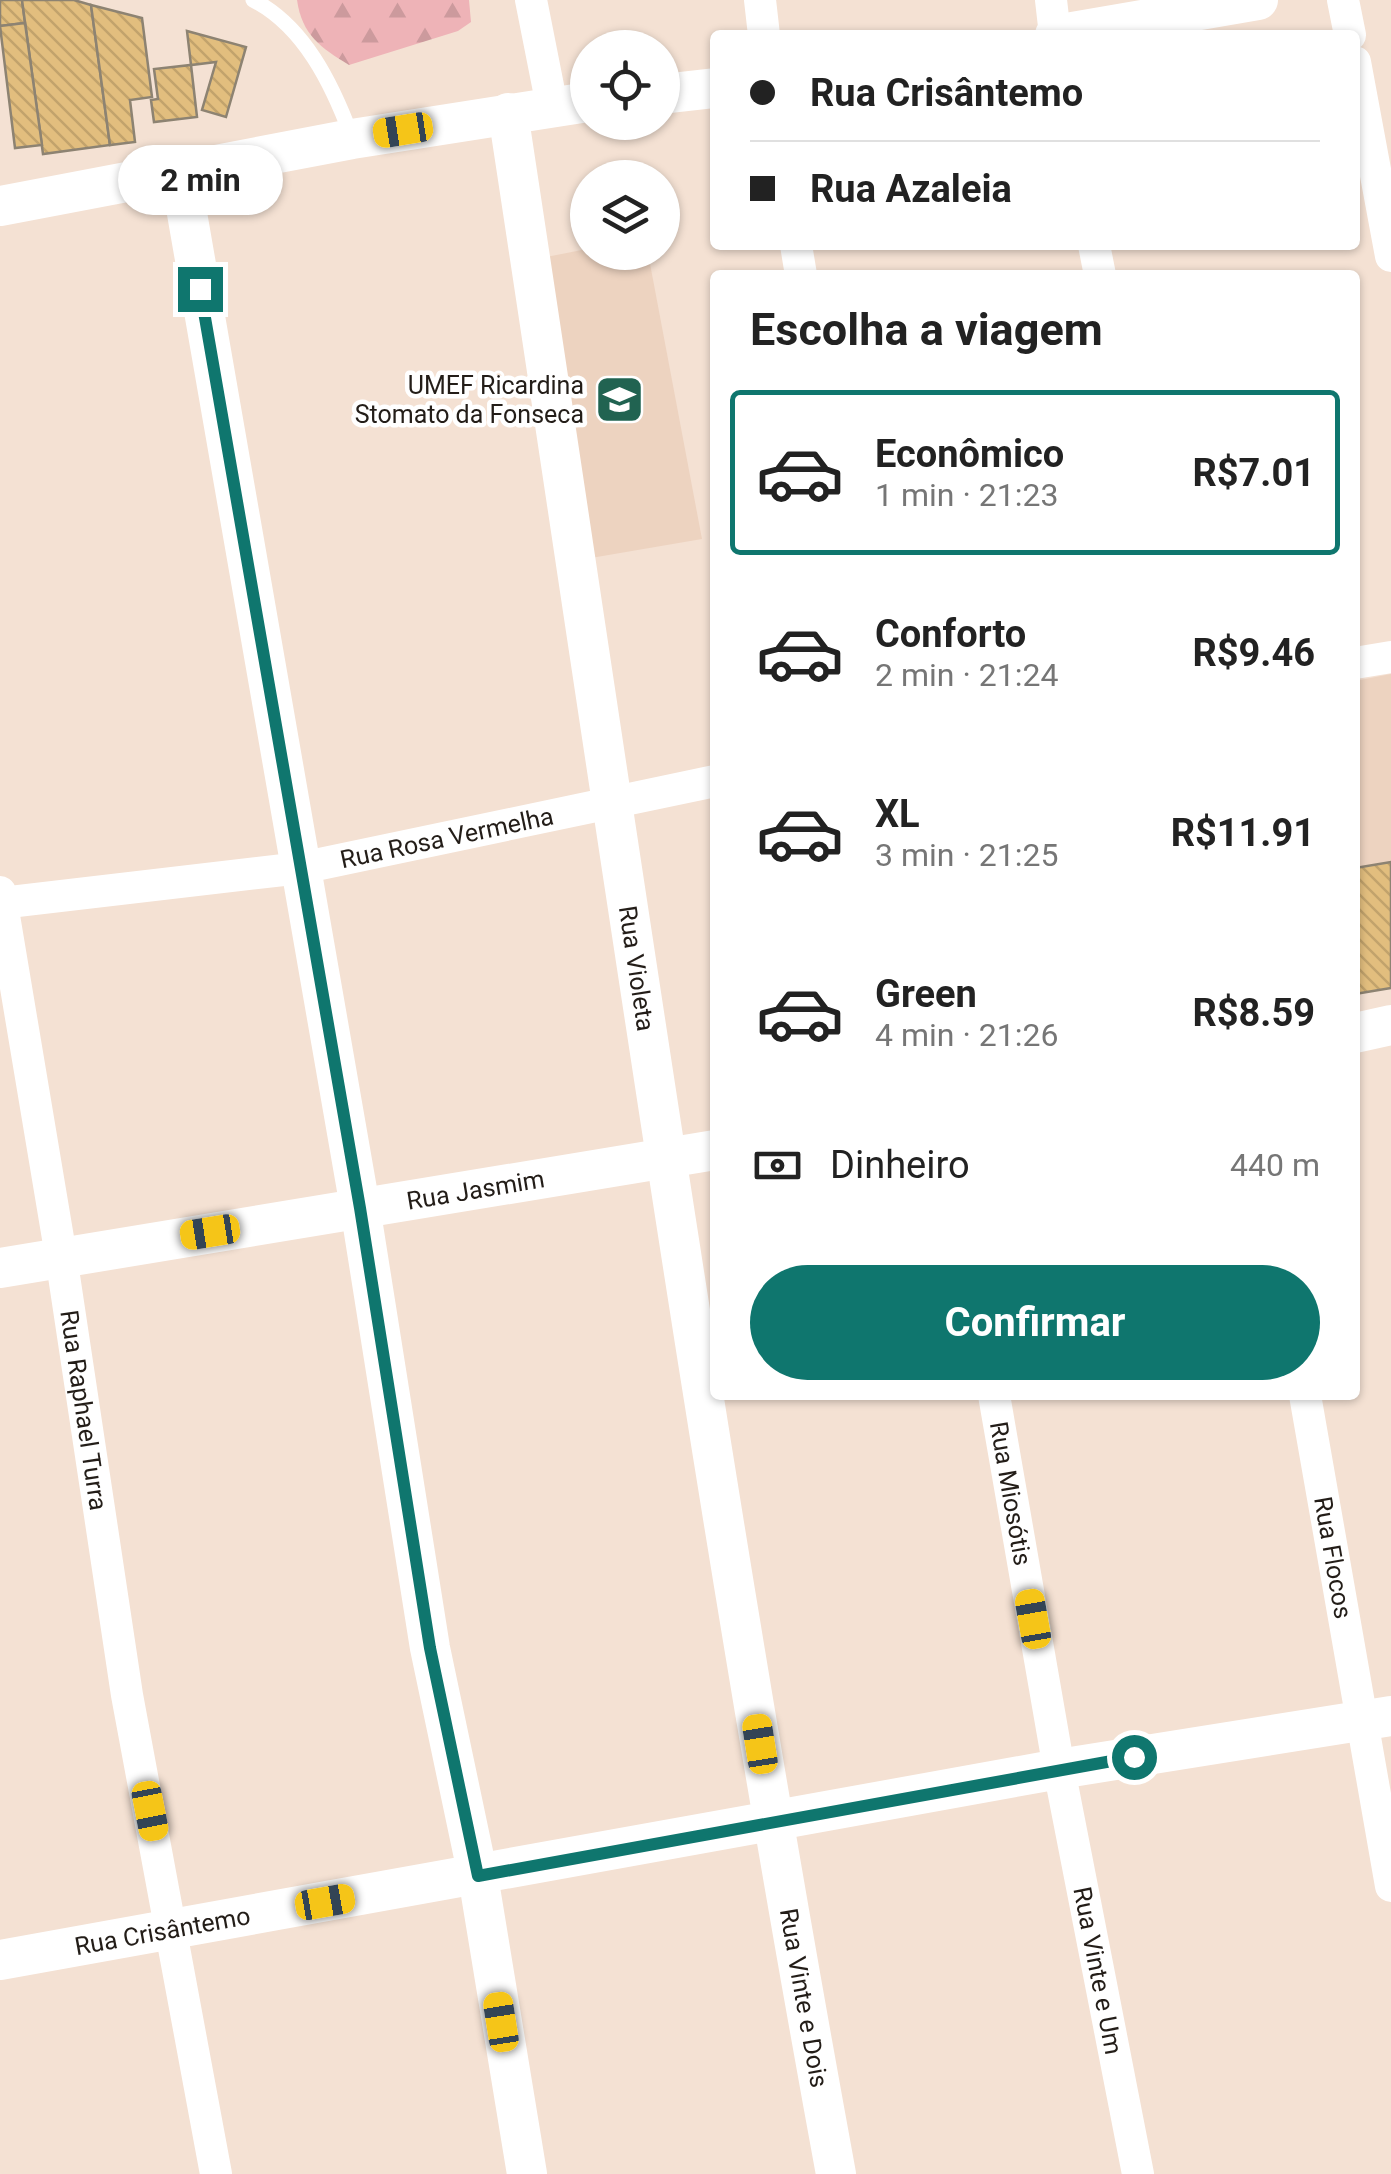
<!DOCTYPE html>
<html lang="pt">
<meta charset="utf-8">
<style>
body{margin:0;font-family:Roboto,sans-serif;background:#f2f2f2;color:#222;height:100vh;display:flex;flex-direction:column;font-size:38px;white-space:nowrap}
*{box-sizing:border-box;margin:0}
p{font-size:32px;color:#767676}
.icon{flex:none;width:55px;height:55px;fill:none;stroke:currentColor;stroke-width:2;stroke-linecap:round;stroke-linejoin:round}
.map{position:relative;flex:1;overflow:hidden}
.panel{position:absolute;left:710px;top:270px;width:650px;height:1130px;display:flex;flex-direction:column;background:#fff;border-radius:10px;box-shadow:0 2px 8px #0004}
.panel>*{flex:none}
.top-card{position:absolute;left:710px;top:30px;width:650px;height:220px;border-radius:10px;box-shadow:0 2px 8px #0004;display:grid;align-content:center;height:220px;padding:0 40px;background:#fff}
.controls{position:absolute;left:570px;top:30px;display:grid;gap:20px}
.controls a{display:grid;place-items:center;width:110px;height:110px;border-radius:50%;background:#fff;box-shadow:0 2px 8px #0004;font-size:50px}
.end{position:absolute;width:45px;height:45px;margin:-22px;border:12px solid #0f766e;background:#fff;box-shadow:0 0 0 5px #fff}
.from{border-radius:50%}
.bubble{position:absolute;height:70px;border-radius:35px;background:#fff;box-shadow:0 2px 8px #0004;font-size:32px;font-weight:700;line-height:70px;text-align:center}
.car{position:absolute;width:30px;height:60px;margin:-30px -15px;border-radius:12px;box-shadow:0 0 8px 2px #0007;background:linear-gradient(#f5c518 24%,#345 0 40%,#f5c518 0 76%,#345 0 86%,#f5c518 0)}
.top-card b{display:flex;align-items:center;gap:35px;height:95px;font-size:38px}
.top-card b+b{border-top:2px solid #e0e0e0}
.top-card i{width:25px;height:25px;background:#222}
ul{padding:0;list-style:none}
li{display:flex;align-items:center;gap:30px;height:165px;margin:0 20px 15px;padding:0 20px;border:5px solid transparent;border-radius:10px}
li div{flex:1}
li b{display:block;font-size:38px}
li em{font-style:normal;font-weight:700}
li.current{border-color:#0f766e}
li>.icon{width:90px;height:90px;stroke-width:1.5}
h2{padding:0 40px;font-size:45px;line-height:120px}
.pay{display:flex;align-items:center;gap:25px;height:110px;padding:0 40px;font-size:38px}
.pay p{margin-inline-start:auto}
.action{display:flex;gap:20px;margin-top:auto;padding:20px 40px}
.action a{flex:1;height:115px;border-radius:60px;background:#0f766e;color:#fff;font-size:40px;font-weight:700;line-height:115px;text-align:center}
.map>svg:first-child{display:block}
.built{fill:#edd3c0}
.forest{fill:url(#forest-firs)}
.building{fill:url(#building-back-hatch);stroke:#8d8372;stroke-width:2.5}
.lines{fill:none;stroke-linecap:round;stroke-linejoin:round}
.service{stroke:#fff;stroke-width:15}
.minor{stroke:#fff;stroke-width:32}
.tertiary{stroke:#fff;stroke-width:40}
.route{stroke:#0f766e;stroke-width:12}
.labels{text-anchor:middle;stroke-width:9;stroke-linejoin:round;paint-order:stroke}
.poi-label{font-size:25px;fill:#231d18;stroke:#fff;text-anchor:end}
.street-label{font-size:25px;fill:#231d18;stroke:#fff}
</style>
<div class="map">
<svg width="1391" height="2174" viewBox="0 0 1391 2174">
<defs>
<pattern id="forest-firs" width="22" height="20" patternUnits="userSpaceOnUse" patternTransform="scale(2.5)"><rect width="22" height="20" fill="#eeb3b7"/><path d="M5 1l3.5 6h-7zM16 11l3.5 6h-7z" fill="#cc9a9d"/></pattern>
<pattern id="building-back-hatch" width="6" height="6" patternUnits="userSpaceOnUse" patternTransform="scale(2.5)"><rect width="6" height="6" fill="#e2be7e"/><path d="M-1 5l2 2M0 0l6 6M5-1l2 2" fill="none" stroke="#c2a36c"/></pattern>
</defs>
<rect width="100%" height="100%" fill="#f4e1d3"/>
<!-- built -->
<g class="built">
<polygon points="587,249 588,252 648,253 702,539 591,558 536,259"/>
<polygon points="1391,674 1391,982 1355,988 1355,681"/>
</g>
<!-- forest -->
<path class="forest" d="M 297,0 L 469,0 L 471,22 L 458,31 L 349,65 C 321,48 302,35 297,0 Z"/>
<!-- building -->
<g class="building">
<polygon points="0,0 22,0 25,23 0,26"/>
<polygon points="22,0 74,0 91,5 110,145 43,154"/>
<polygon points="91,5 142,18 152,97 130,100 135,142 110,145"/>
<polygon points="25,23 42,145 15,148 0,26"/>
<polygon points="187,31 246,47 226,117 202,110 216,62 191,65"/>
<polygon points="191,65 197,117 154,122 151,100 158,99 154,69"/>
<polygon points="1391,862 1391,988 1355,994 1355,868"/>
</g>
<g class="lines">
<!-- service -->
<path class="service" d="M 253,0 C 304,26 332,84 351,135"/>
<!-- minor -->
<g class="minor">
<polyline points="531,0 552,106"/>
<polyline points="760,0 764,35"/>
<polyline points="1051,0 1055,35"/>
<polyline points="1343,0 1350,35"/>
<polyline points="1355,62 1391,256"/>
<polyline points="796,245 801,275"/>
<polyline points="1094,245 1100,275"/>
<polyline points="1355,663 1391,657"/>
<path id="s1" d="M 0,892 L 61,1256 L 127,1695 L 216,2174"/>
<path id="s2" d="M 0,903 L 301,868 L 715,781"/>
<path id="s3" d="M 994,1395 L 1059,1769 L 1138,2174"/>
<path id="s4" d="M 1305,1395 L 1391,1886"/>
</g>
<!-- tertiary -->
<g class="tertiary">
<polyline points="1055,35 1258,0"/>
<polyline points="662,94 715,88"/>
<path id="s5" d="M 508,113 C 613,801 710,1490 836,2174"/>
<polyline points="180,173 360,1207 430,1648 478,1876 527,2174"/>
<polyline points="0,206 352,139 588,102"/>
<polyline points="1355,1033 1391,1025"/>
<path id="s6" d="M 0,1268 L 715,1150"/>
<path id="s7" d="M 0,1960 L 1059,1769 L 1391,1716"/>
</g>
</g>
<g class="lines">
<!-- route -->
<polyline class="route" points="200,289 360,1208 430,1648 478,1876 1134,1757"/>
</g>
<!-- icons -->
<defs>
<symbol id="school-square" viewBox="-11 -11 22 22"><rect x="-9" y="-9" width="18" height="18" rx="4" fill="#216351" stroke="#fff"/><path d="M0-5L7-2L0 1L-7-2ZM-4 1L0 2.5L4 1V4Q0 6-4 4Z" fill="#fff"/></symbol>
</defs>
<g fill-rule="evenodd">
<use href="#school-square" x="592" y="372" width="55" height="55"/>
</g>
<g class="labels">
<!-- poi labels -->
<g class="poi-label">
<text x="584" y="394">UMEF Ricardina<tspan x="584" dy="29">Stomato da Fonseca</tspan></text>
</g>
<!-- street labels -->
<g class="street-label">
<text dy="9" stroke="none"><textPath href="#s2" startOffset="452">Rua Rosa Vermelha</textPath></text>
<text dy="9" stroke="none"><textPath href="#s5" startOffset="865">Rua Violeta</textPath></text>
<text dy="9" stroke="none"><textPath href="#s6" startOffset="482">Rua Jasmim</textPath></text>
<text dy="9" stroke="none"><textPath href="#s1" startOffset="525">Rua Raphael Turra</textPath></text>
<text dy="9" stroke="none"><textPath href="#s3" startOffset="100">Rua Miosótis</textPath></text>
<text dy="9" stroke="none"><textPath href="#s4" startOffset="165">Rua Flocos</textPath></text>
<text dy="9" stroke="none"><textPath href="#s7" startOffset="165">Rua Crisântemo</textPath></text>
<text dy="9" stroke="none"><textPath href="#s3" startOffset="585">Rua Vinte e Um</textPath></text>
<text dy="9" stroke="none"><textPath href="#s5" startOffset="1908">Rua Vinte e Dois</textPath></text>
</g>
</g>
</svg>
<div class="controls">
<a><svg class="icon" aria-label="locate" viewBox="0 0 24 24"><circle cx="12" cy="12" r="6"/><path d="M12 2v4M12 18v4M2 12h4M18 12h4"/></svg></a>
<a><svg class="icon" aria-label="layers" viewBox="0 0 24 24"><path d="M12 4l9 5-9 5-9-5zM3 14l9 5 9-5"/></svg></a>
</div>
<i class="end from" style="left:1134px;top:1757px"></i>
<i class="end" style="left:200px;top:289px"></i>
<div class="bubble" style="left:118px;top:145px;width:165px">2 min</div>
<i class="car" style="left:403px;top:130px;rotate:261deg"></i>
<i class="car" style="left:210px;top:1232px;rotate:261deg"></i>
<i class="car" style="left:1033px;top:1619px;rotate:350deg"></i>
<i class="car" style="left:760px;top:1744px;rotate:351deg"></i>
<i class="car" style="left:150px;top:1811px;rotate:169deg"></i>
<i class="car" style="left:325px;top:1902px;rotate:80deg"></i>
<i class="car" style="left:501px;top:2022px;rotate:351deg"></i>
<div class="top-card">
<b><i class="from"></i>Rua Crisântemo</b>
<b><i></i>Rua Azaleia</b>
</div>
<section class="panel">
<h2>Escolha a viagem</h2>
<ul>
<li class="current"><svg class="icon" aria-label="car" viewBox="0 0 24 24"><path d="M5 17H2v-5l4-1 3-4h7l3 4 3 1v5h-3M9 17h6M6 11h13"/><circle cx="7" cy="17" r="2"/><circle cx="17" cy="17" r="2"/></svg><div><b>Econômico</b><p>1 min · 21:23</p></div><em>R$7.01</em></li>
<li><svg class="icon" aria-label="car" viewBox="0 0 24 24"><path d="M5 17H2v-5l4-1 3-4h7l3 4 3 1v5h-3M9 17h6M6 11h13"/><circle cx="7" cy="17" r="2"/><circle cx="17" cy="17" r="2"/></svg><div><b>Conforto</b><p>2 min · 21:24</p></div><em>R$9.46</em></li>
<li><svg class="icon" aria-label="car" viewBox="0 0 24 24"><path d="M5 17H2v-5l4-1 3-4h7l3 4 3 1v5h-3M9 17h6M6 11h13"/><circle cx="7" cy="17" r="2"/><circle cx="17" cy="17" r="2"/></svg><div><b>XL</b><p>3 min · 21:25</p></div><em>R$11.91</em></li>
<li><svg class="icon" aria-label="car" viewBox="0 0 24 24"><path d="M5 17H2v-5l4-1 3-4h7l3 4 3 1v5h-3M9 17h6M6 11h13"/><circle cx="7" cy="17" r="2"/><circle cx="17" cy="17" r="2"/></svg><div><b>Green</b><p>4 min · 21:26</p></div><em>R$8.59</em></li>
</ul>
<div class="pay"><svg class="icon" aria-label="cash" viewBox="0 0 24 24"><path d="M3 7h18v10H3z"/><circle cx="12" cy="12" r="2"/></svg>Dinheiro<p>440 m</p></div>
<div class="action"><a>Confirmar</a></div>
</section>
</div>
